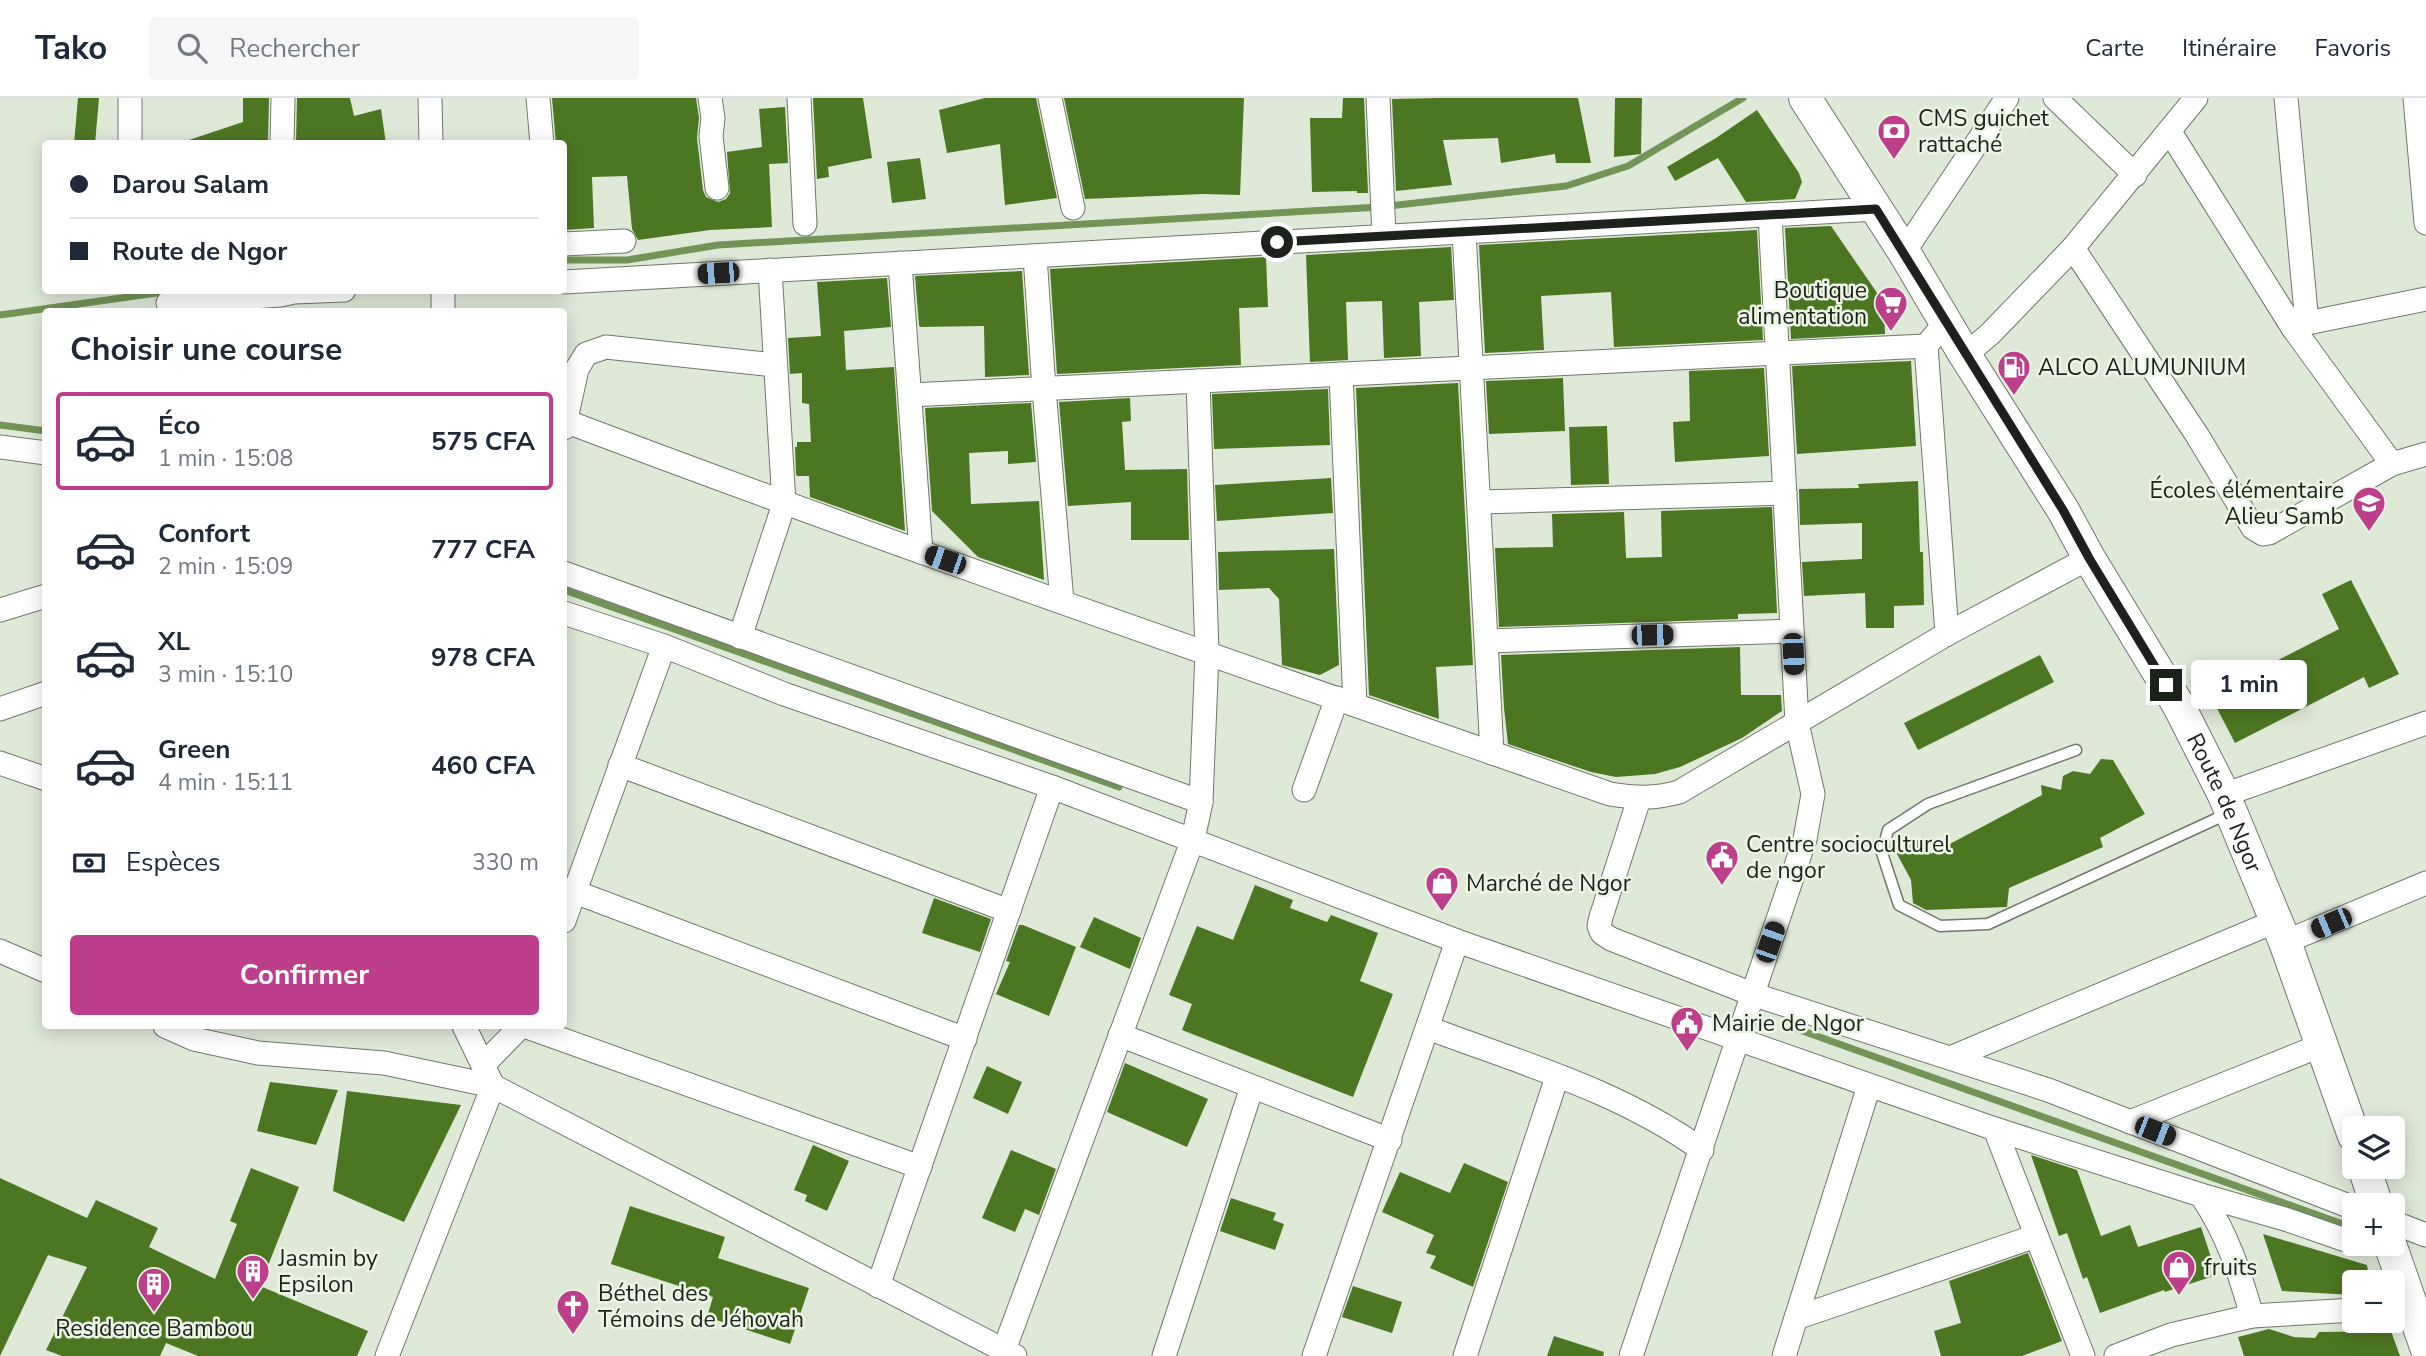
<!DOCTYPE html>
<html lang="fr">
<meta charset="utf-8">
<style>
body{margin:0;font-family:"Nunito Sans",sans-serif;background:#f6f6f7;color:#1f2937;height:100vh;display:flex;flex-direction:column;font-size:26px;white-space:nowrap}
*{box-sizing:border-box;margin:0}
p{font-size:23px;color:#747a83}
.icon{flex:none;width:38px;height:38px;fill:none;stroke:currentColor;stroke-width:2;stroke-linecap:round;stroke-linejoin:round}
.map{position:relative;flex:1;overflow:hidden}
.details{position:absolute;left:42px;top:210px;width:525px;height:721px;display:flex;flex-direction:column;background:#fff;border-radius:7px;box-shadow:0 4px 18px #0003}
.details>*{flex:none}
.hud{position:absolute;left:42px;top:42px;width:525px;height:154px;border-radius:7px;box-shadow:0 4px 18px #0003;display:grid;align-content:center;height:154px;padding:0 28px;background:#fff}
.controls{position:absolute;left:2342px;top:1018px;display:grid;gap:14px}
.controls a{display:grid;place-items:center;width:63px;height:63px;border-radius:7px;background:#fff;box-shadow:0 4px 18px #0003;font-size:35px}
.end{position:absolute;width:32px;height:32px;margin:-16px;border:9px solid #1d211b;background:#fff;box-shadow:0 0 0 4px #fff}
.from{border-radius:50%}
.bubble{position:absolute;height:49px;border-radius:7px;background:#fff;box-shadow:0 4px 18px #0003;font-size:23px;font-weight:700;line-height:49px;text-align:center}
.car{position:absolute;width:21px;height:42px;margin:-21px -10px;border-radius:9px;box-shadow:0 0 5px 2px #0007;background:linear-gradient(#222 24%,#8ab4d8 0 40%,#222 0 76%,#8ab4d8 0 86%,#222 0)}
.hud b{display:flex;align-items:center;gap:24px;height:66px;font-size:26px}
.hud b+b{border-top:2px solid #e0e1e3}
.hud i{width:18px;height:18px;background:#1f2937}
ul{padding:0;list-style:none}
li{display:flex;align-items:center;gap:21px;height:98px;margin:0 14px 10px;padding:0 14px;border:4px solid transparent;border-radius:7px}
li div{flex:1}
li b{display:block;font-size:26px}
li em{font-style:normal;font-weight:700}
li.selected{border-color:#bd3f8c}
li>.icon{width:63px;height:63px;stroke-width:1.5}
h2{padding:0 28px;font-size:32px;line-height:84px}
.pay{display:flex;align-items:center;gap:18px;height:77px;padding:0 28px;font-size:26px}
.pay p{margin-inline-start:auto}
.button{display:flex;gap:14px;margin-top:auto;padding:14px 28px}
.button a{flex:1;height:80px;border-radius:7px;background:#bd3f8c;color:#fff;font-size:28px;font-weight:700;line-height:80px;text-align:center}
header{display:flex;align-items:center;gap:42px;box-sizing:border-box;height:98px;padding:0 35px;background:#fff;border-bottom:2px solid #e0e1e3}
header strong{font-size:33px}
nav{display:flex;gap:38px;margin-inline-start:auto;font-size:24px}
.search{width:490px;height:63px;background:#f6f6f7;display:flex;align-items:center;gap:18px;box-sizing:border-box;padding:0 24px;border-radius:7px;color:#747a83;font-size:26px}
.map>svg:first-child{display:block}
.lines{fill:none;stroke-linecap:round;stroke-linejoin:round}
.stream{stroke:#729456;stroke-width:7}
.building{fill:#4c7722}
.lane-casing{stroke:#6f7869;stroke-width:13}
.street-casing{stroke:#6f7869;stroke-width:25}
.secondary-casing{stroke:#6f7869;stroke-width:34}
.lane{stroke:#fff;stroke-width:10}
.street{stroke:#fff;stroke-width:23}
.secondary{stroke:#fff;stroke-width:32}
.route{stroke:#1d211b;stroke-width:9}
.labels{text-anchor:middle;stroke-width:5;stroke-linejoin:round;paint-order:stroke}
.poi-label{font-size:23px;fill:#1d211b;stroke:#ecf6e5;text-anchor:start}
.street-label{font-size:23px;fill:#1d211b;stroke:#ecf6e5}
</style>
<header>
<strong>Tako</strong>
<div class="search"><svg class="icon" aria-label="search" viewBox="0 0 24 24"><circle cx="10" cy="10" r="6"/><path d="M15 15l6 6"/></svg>Rechercher</div>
<nav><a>Carte</a><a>Itinéraire</a><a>Favoris</a></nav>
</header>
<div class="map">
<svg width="2426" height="1258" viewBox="0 0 2426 1258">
<rect width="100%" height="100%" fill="#dfe9d8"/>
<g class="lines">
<!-- stream -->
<g class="stream">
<polyline points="564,162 627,162 718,147 1380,109 1566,88 1628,68 1743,0"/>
<polyline points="0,217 178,192"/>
<polyline points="0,327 46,333"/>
<polyline points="564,492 1119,689"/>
<polyline points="1797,931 2354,1130"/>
</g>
</g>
<!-- building -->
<g class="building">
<polygon points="78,0 99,0 95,46 74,46"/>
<polygon points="243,0 269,0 268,46 190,46 189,42 243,24"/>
<polygon points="297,0 350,0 354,18 381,11 386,46 296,46"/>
<polygon points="552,0 696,0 699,20 697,40 703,92 706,99 718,104 726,101 730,95 727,54 762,49 759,11 785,9 788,65 769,66 772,129 710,132 638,142 632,131 627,78 592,79 594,130 564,132 564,46 556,46"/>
<polygon points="813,0 863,0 872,60 828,69 829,79 817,81"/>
<polygon points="985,0 1036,0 1057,100 1005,107 1000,46 947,55 939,12"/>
<polygon points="1064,0 1244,0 1240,97 1203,96 1085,101"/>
<polygon points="1343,0 1364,0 1368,95 1357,95 1357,93 1312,94 1310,20 1342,20"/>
<polygon points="1438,0 1578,0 1591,65 1556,65 1555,56 1501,65 1498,40 1443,42 1452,87 1396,93 1392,1"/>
<polygon points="1615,0 1642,0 1641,56 1614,59"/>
<polygon points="1757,12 1799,75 1802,84 1795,101 1746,104 1718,60 1675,83 1667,69 1716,40"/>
<polygon points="920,60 926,101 892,105 887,64"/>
<polygon points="1831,128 1884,205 1885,236 1791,241 1785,130"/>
<polygon points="1757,132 1763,242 1614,249 1611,194 1541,198 1544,252 1485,255 1479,147"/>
<polygon points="1451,149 1454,202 1419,204 1421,258 1384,260 1382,203 1346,204 1348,262 1310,264 1306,157"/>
<polygon points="1266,159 1268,209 1239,210 1241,267 1057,276 1050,171"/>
<polygon points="1022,173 1029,277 985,279 984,228 920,229 919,227 915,178"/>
<polygon points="887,180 891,229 844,233 846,272 894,269 905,433 810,399 809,378 797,378 796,376 795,349 797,349 797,344 811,344 809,306 802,305 802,275 790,276 788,240 821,238 817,184"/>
<polygon points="1911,263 1916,348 1797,356 1792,268"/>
<polygon points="1764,270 1769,358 1675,364 1673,324 1690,323 1689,273"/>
<polygon points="1563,280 1565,333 1489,336 1486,283"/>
<polygon points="1458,285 1473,567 1436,569 1439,621 1369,597 1356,290"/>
<polygon points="1328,291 1330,347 1214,351 1212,296"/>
<polygon points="1130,300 1131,323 1122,324 1125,372 1187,371 1189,442 1131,442 1131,404 1068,408 1059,304"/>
<polygon points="1031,305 1036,364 1008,366 1008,353 969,355 971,406 1039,403 1044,482 978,459 932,413 925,310"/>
<polygon points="1607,328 1609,386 1571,387 1569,329"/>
<polygon points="1331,380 1333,415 1217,423 1215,387"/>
<polygon points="1918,383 1920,454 1923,454 1924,507 1894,508 1894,530 1866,530 1865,495 1804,498 1802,464 1862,461 1862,425 1800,427 1799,391 1859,390 1858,386"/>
<polygon points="1772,409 1777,515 1738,516 1738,521 1499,529 1495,450 1553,449 1552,416 1624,414 1626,460 1662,459 1661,413"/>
<polygon points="1334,451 1339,567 1320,577 1282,567 1279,501 1269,490 1219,492 1218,454"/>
<polygon points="2351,482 2399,576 2369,590 2364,579 2235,645 2210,597 2339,531 2322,496"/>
<polygon points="1740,549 1741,597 1781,597 1782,613 1742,640 1680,669 1655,676 1616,679 1591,674 1508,646 1504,610 1501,557"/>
<polygon points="2040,557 2054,584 1918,652 1904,625"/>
<polygon points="2101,661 2113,662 2145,716 2100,740 2103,749 2009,790 2007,809 1926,812 1913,805 1911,782 1896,754 1923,739 1931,756 2042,697 2041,687 2061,692 2063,678 2073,673 2090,676"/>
<polygon points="1255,787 1293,802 1290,810 1327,824 1331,817 1378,835 1360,883 1393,896 1353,999 1182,932 1192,906 1169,897 1197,828 1233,842"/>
<polygon points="934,800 991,821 980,854 922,835"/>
<polygon points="1094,819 1141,840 1130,871 1080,849"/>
<polygon points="1019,827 1023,827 1076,849 1049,918 996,896 1010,864 1006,863"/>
<polygon points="1125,965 1208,1001 1187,1049 1107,1014"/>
<polygon points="987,968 1022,984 1008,1016 973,1000"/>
<polygon points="270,984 338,992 316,1047 257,1033"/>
<polygon points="347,993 461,1007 404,1124 333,1093"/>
<polygon points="813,1047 849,1063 827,1113 805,1103 807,1097 794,1092"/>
<polygon points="1011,1052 1056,1071 1039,1117 1025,1111 1015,1134 982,1120"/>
<polygon points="2031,1057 2077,1072 2101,1138 2130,1127 2138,1149 2201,1129 2217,1177 2165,1194 2164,1192 2100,1215 2087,1179 2083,1181 2067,1135 2059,1138"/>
<polygon points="1464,1065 1508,1084 1473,1189 1430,1170 1436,1158 1426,1155 1434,1137 1382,1114 1400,1074 1450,1095"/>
<polygon points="251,1070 299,1089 260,1188 368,1233 357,1258 198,1258 166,1245 160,1258 62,1258 46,1252 87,1169 48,1157 0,1258 0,1080 87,1120 96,1102 158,1130 149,1149 215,1181 237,1126 230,1123"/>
<polygon points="1231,1100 1276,1115 1273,1122 1284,1126 1275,1152 1220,1133"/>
<polygon points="630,1108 725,1139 718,1160 809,1190 790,1246 707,1219 713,1199 611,1166"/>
<polygon points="2263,1136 2367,1167 2370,1185 2354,1185 2354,1197 2282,1193"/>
<polygon points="2028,1155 2062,1243 2022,1258 1941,1258 1934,1233 1961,1225 1949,1183"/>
<polygon points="1353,1188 1402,1204 1392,1235 1342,1219"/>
<polygon points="2269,1231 2294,1239 2315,1240 2319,1234 2391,1233 2400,1258 2244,1258 2238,1239"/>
<polygon points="1554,1238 1604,1254 1603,1258 1547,1258"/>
</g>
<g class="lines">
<defs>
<polyline id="lane" points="2076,652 1928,706 1888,732 1882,755 1899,807 1940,828 1988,826 2229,715"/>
<g id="street">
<polyline points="130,0 130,46"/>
<polyline points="430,0 431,46"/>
<polyline points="538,0 542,46"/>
<polyline points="710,0 713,20 711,38 717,90"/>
<polyline points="799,0 805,126"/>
<polyline points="1050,0 1073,110"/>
<polyline points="1378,0 1384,138"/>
<polyline points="2055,0 2135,77"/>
<polyline points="2286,0 2307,225"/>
<polyline points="2415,0 2426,125"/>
<polyline points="2170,34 2293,230 2392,366"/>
<polyline points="282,46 283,0"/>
<polyline points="1464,134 1492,655"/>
<polyline points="564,146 624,143"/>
<polyline points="2073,150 2197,337 2253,430 2263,436 2269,435 2392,366 2426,356"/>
<polyline points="1904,154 2007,0"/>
<polyline points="1035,158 1044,291 1062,504"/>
<polyline points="900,165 921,454"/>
<polyline points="564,184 1876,111"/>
<polyline points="443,192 443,214"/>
<polyline points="168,205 280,197 294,194 344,192"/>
<polyline points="2293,230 2307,225 2426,201"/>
<polyline points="1936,236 1926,248 1947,536"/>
<polyline points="1965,257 1990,236 2073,150 2196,0"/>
<polyline points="1341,276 1355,607"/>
<polyline points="910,297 1926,248"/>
<path d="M 565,323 C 911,454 1261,574 1610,696 C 1635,700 1655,701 1679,694 L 1947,536 L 2089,460"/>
<polyline points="564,330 577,271 586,256 606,249 775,267"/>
<polyline points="0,349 46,355"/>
<polyline points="1480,404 1785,395"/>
<polyline points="564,475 1201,704"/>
<polyline points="0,512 46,498"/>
<polyline points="564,515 664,548 784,596 1052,689 1457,843 1995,1031 2201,1097 2288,1122 2354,1145"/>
<polyline points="740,539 784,406 770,172"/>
<polyline points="1487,543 1792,533"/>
<polyline points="0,611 46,595"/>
<polyline points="0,665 46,681"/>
<polyline points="620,667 1009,813"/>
<polyline points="1304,692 1337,600"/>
<polyline points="2224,697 2426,625"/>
<polyline points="1639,701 1601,819 1599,828 1602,835 1611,841 1752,896 2048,992 2354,1110"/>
<polyline points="575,794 965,941"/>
<polyline points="564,823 664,548"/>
<polyline points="2285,844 2426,785"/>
<polyline points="0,853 46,873"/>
<polyline points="165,928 194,941 258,955 384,965 493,988 1015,1258"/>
<polyline points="524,928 920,1069"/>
<path d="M 1428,930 C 1521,965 1620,993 1702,1052"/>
<polyline points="1120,937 1390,1042"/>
<polyline points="1950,960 2276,823"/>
<polyline points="484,966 521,928"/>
<polyline points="2130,1024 2322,947"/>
<polyline points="1995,1031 2083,1258"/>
<path d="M 2201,1097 C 2228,1137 2239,1173 2252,1218"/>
<polyline points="2392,1124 2426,1137"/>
<polyline points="878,1188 1052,689"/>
<polyline points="1796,1220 2036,1138"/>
<polyline points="1004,1252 1193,741 1201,704 1207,555 1198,283"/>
<polyline points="387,1258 493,988 464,928"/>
<polyline points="1164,1258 1252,989"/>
<polyline points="1314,1258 1457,843"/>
<polyline points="1465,1258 1557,979"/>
<polyline points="1631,1258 1805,741 1813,696 1797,625 1770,117"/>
<polyline points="1784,1258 1869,988"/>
<polyline points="2116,1258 2171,1237 2252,1218 2354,1212"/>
</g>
<g id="secondary">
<path id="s1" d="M 1805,0 L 1904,154 L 1965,257 L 2063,412 L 2089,460 L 2179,608 L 2224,697 L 2285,844 L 2354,1038"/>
<polyline points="2364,1069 2377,1108"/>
<polyline points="2390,1146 2426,1249"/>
</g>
</defs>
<!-- lane casing -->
<use href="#lane" class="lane-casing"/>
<!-- street casing -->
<use href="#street" class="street-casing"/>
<!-- secondary casing -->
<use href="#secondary" class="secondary-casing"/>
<!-- lane -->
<use href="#lane" class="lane"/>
<!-- street -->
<use href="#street" class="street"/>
<!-- secondary -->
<use href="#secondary" class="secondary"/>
</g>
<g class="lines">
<!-- route -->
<polyline class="route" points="1277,144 1876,111 2063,412 2089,460 2166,587"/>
</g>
<!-- icons -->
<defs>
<symbol id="bank-pin" viewBox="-11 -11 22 30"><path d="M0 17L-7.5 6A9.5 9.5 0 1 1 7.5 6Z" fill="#bd3f8c" stroke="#ecf6e5"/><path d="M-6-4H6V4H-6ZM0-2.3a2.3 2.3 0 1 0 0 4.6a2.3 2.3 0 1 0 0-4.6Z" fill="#fff"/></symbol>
<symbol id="supermarket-pin" viewBox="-11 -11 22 30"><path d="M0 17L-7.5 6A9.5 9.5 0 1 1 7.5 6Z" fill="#bd3f8c" stroke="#ecf6e5"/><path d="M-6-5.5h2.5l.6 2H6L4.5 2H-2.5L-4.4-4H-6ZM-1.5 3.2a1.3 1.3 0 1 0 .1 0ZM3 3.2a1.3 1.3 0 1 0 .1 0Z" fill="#fff"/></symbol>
<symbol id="fuel-pin" viewBox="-11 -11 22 30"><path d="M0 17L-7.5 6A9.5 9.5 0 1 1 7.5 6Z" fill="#bd3f8c" stroke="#ecf6e5"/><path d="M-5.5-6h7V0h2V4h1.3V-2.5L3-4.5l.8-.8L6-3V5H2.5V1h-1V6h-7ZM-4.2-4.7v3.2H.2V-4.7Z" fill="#fff"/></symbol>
<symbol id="school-pin" viewBox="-11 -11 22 30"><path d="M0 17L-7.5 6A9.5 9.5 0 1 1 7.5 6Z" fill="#bd3f8c" stroke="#ecf6e5"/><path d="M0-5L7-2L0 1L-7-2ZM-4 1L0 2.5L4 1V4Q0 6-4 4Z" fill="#fff"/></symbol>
<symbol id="civic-pin" viewBox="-11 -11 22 30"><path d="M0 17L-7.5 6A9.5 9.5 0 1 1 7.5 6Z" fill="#bd3f8c" stroke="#ecf6e5"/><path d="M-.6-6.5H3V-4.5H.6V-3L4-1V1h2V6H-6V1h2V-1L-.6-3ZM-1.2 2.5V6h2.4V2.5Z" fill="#fff"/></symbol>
<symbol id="shop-pin" viewBox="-11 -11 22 30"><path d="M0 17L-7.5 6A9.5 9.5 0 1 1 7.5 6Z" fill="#bd3f8c" stroke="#ecf6e5"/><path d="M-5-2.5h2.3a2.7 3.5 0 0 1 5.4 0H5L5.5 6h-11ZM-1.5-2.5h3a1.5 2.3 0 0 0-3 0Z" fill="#fff"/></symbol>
<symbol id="building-pin" viewBox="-11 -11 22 30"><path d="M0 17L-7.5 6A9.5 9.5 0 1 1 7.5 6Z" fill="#bd3f8c" stroke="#ecf6e5"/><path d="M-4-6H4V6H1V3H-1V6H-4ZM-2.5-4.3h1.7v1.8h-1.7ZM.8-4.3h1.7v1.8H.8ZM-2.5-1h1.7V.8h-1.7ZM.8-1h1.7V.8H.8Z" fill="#fff"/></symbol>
<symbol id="church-pin" viewBox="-11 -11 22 30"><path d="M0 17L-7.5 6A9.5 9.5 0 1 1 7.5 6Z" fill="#bd3f8c" stroke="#ecf6e5"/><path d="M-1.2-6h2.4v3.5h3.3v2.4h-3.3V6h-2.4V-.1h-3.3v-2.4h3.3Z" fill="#fff"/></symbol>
</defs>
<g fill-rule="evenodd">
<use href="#bank-pin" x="1875" y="14" width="38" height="52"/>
<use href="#supermarket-pin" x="1872" y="186" width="38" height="52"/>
<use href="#fuel-pin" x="1995" y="250" width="38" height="52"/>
<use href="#school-pin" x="2350" y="386" width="38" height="52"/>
<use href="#civic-pin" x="1703" y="740" width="38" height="52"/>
<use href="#shop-pin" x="1423" y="766" width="38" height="52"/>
<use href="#civic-pin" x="1668" y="906" width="38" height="52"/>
<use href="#shop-pin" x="2160" y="1150" width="38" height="52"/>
<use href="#building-pin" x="234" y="1154" width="38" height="52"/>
<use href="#building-pin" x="135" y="1167" width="38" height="52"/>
<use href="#church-pin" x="554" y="1189" width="38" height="52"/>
</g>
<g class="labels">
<!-- poi labels -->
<g class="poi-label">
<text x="1918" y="28">CMS guichet<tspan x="1918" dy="26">rattaché</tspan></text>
<text x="1867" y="200" text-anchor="end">Boutique<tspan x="1867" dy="26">alimentation</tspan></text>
<text x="2038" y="277">ALCO ALUMUNIUM</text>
<text x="2344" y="400" text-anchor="end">Écoles élémentaire<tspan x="2344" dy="26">Alieu Samb</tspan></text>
<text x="1746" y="754">Centre socioculturel<tspan x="1746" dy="26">de ngor</tspan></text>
<text x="1466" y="793">Marché de Ngor</text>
<text x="1712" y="933">Mairie de Ngor</text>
<text x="278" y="1168">Jasmin by<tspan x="278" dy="26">Epsilon</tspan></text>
<text x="2204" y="1177">fruits</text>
<text x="598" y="1203">Béthel des<tspan x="598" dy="26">Témoins de Jéhovah</tspan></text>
<text x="154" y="1238" text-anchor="middle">Residence Bambou</text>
</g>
<!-- street labels -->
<g class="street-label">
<text dy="8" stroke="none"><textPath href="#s1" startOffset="821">Route de Ngor</textPath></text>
</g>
</g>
</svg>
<div class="controls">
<a><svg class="icon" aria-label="layers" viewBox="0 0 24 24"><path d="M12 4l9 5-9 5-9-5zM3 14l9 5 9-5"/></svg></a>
<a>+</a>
<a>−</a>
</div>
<i class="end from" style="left:1277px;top:144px"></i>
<i class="end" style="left:2166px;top:587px"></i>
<div class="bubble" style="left:2191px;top:562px;width:116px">1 min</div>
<i class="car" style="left:718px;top:175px;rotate:267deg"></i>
<i class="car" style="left:945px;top:462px;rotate:289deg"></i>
<i class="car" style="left:1652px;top:537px;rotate:89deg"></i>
<i class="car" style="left:1793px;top:556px;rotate:177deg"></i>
<i class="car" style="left:2331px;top:825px;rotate:247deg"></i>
<i class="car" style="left:1770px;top:844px;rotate:19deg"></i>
<i class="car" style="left:2155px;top:1033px;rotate:111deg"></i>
<div class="hud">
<b><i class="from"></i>Darou Salam</b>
<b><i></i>Route de Ngor</b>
</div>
<section class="details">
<h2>Choisir une course</h2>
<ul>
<li class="selected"><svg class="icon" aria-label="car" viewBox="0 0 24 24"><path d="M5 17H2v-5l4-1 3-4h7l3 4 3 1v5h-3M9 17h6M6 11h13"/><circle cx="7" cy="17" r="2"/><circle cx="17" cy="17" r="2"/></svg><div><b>Éco</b><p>1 min · 15:08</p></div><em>575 CFA</em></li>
<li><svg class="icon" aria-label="car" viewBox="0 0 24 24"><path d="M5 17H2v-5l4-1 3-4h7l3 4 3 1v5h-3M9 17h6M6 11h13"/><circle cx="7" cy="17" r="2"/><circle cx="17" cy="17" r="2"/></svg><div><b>Confort</b><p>2 min · 15:09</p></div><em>777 CFA</em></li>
<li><svg class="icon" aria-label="car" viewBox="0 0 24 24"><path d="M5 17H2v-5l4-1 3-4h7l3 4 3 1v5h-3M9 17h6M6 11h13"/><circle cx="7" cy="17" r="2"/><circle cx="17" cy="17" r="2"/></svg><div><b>XL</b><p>3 min · 15:10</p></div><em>978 CFA</em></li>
<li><svg class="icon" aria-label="car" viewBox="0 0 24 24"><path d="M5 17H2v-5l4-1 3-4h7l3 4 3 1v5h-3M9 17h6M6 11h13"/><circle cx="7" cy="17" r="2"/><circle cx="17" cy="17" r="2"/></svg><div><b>Green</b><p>4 min · 15:11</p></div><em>460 CFA</em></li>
</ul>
<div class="pay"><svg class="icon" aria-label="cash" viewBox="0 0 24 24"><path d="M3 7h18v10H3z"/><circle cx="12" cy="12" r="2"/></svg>Espèces<p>330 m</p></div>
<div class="button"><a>Confirmer</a></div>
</section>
</div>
